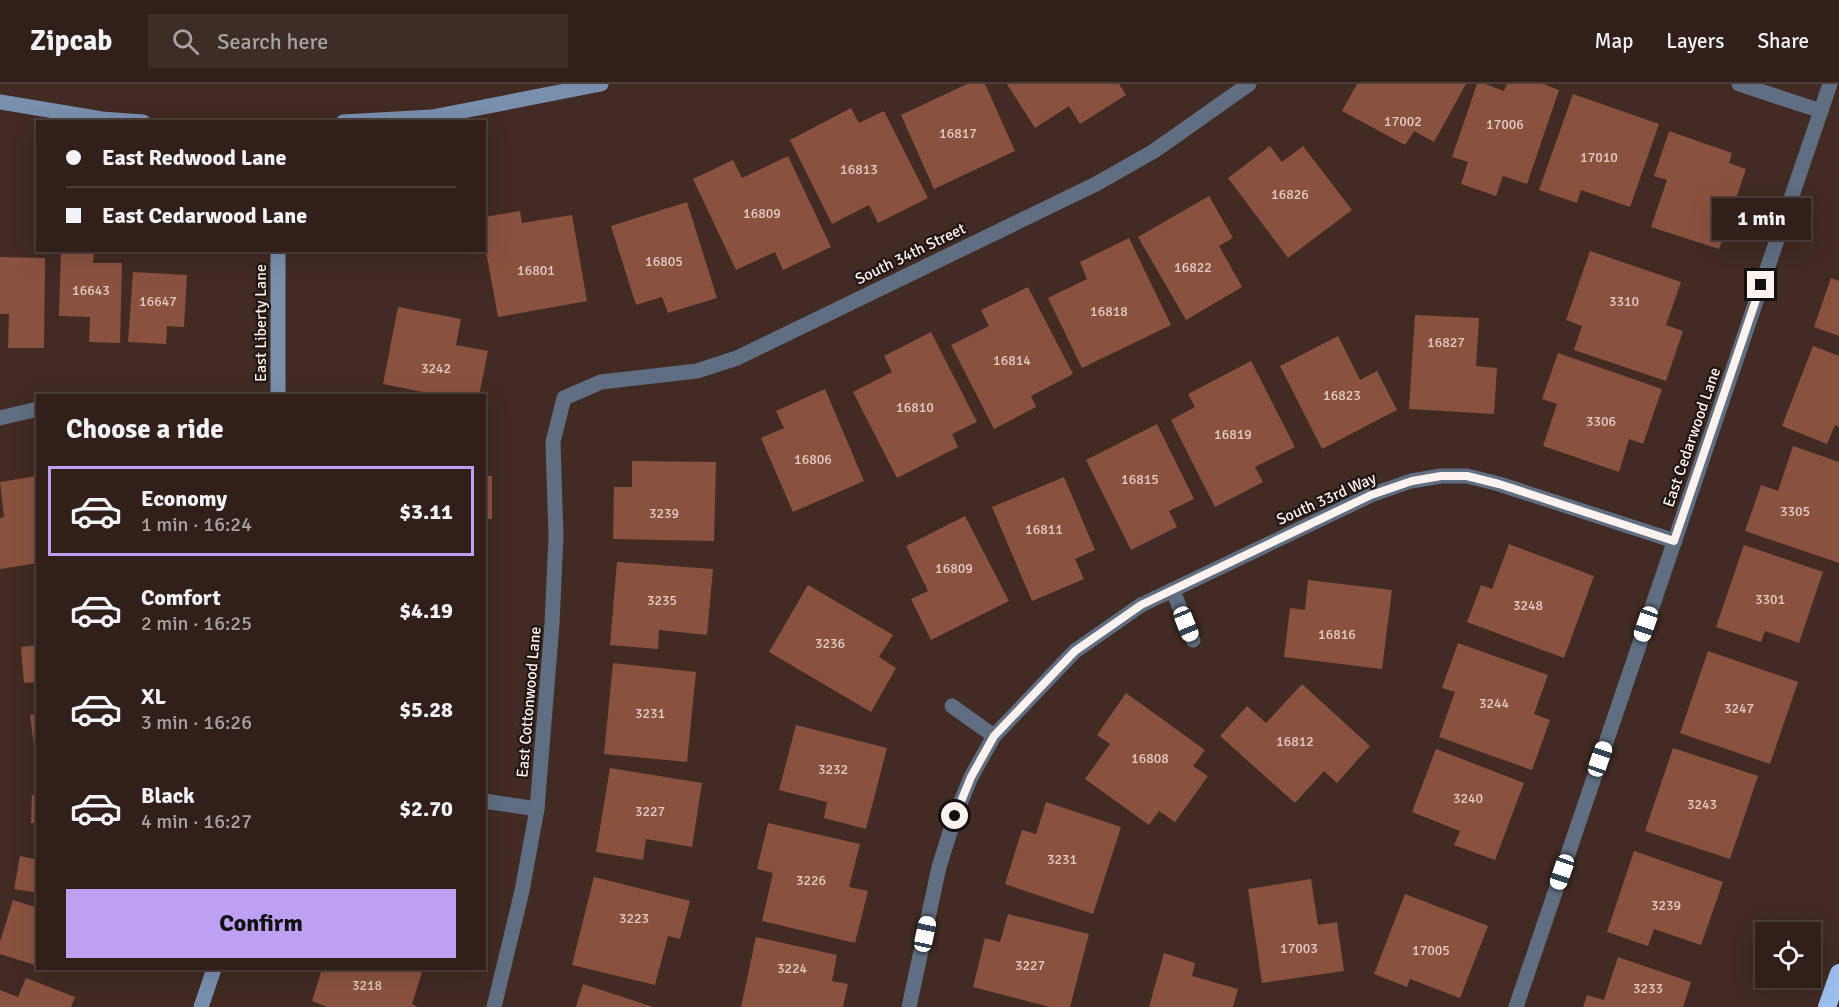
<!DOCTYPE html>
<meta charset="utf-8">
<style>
body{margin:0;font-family:Signika,sans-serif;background:#3d2d27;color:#f1f3f6;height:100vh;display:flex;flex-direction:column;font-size:22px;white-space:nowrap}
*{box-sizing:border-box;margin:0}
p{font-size:20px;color:#a8a3a2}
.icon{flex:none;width:33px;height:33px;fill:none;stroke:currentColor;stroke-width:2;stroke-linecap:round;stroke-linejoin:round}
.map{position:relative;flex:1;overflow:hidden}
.drawer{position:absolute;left:36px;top:310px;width:450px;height:576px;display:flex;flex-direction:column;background:#31201a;border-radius:0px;box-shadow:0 6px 24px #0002,0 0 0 2px #4c3e39}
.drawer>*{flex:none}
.guide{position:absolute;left:36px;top:36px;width:450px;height:132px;border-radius:0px;box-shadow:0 6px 24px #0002,0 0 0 2px #4c3e39;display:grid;align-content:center;height:132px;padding:0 30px;background:#31201a}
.buttons{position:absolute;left:1755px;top:838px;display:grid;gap:12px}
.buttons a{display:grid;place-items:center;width:66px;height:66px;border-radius:0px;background:#31201a;box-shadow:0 6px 24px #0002,0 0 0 2px #4c3e39;font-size:30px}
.end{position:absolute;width:27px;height:27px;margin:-14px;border:8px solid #fef2ee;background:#111;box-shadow:0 0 0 3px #111}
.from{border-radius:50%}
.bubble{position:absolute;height:42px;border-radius:0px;background:#31201a;box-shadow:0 6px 24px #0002,0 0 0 2px #4c3e39;font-size:20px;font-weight:800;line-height:42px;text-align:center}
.car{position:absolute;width:18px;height:36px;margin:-18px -9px;border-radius:8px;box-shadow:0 0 4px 2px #0007;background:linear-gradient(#fff 24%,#345 0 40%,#fff 0 76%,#345 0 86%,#fff 0)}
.guide b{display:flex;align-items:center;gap:21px;height:57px;font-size:22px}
.guide b+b{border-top:2px solid #4c3e39}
.guide i{width:15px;height:15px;background:#f1f3f6}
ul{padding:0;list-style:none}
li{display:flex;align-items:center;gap:18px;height:90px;margin:0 12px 9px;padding:0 18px;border:3px solid transparent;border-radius:0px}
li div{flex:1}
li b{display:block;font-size:22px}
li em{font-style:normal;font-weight:800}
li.on{border-color:#bca0f2}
li>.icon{width:54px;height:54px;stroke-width:1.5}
h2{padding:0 30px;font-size:27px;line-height:72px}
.cta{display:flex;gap:12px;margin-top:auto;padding:12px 30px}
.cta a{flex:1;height:69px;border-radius:0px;background:#bca0f2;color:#111;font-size:24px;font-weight:800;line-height:69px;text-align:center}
header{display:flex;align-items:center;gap:36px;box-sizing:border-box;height:84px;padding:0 30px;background:#31201a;border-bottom:2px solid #4c3e39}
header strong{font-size:28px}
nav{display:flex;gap:33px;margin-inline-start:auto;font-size:21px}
.search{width:420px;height:54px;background:#3d2d27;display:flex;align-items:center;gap:15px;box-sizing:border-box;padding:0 21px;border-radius:0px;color:#a8a3a2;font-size:22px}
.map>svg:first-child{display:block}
.building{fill:#89523f}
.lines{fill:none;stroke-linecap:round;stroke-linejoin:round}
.street{stroke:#5f6e81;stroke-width:15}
.secondary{stroke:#788fae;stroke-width:15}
.highway{stroke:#9cc0f0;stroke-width:18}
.route{stroke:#fef2ee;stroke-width:8}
.labels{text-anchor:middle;stroke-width:4.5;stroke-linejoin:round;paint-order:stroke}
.number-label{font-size:14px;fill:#e1cac2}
.street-label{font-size:16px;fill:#fef2ee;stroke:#201613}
</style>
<header>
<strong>Zipcab</strong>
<div class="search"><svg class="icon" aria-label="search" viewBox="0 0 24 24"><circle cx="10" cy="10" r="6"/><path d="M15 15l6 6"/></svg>Search here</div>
<nav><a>Map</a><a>Layers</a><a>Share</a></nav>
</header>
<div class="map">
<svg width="1839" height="923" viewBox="0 0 1839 923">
<rect width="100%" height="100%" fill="#412b23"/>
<!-- building -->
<g class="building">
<polygon points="967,0 985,0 1015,67 934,105 901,31"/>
<polygon points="1007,0 1119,0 1126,11 1080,40 1069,22 1035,44"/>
<polygon points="1357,0 1466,0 1434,58 1414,47 1405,61 1342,27"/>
<polygon points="1477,0 1485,0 1504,7 1507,0 1543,0 1559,6 1527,100 1503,92 1496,112 1461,100 1468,78 1452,73"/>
<polygon points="1573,10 1659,40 1630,123 1581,106 1577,119 1539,106"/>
<polygon points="851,24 859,39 884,27 928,114 878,139 869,121 832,140 790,56"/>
<polygon points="1669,47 1732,69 1729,79 1746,85 1719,165 1651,143 1667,96 1654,92"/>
<polygon points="1270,62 1282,78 1303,62 1352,126 1288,174 1228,94"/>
<polygon points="788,72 831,163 783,186 775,168 736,186 693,95 733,76 742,94"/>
<polygon points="1209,112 1233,154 1219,162 1242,203 1186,236 1138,153"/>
<polygon points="687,118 717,214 668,229 662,213 636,221 611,142"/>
<polygon points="520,127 522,139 572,131 587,217 498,233 484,156 484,133"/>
<polygon points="1129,154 1171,241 1082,284 1048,214 1087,195 1080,178"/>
<polygon points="61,166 94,166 93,179 122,179 120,259 89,258 90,233 59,232"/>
<polygon points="1590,167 1681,198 1666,241 1683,247 1666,297 1574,266 1582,242 1566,236"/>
<polygon points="0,173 45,174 44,264 8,264 9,230 0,230"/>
<polygon points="133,188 187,191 184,243 167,242 166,260 128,258"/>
<polygon points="1831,194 1839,197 1839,252 1814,243"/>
<polygon points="1028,203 1073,290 1031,312 1036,323 994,345 951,261 989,242 981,226"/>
<polygon points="398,223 461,235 456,261 488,267 479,312 443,312 383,300"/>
<polygon points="1415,231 1479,234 1476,282 1497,284 1494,330 1409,325"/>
<polygon points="931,248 977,338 952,350 958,363 897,394 853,308 892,288 884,272"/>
<polygon points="1338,252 1360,296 1377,287 1397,326 1322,365 1280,282"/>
<polygon points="1813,262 1839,272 1839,343 1835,341 1827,360 1782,342"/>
<polygon points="1558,269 1662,305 1643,360 1629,355 1619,388 1543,362 1557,320 1542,315"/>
<polygon points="1251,277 1295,363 1255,383 1263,398 1215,423 1171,336 1195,323 1188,310"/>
<polygon points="825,305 864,397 793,428 761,354 784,344 776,327"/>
<polygon points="1157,340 1194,415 1169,427 1177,443 1131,466 1086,376"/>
<polygon points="1793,362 1839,378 1839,479 1745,447 1761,401 1778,407"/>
<polygon points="632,377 716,378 714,457 613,455 614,403 632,403"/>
<polygon points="36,392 38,479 0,485 0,434 4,433 0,398"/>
<rect x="484" y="392" width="8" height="43"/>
<polygon points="1064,393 1095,466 1075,475 1084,495 1032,517 992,423"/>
<polygon points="965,432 1009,517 931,556 911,515 928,507 906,462"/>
<polygon points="1509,460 1594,492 1564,574 1467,538 1481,501 1492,505"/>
<polygon points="1744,461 1823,488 1799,559 1765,547 1761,558 1716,543"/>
<polygon points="617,478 713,485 707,551 659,546 658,565 610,561"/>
<polygon points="1308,496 1392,506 1382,585 1284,573 1290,524 1305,526"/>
<polygon points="808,501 893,551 879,573 896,584 871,628 769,568"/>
<polygon points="1458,559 1548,591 1534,630 1550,636 1532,686 1439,653 1455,608 1442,604"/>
<polygon points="38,561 38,598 24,599 21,563"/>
<polygon points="1708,567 1798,598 1770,680 1680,649"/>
<polygon points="613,579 696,588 687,678 604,670"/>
<polygon points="1302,600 1370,662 1337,699 1324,687 1295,719 1220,652 1247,622 1266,639"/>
<polygon points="1126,609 1205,666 1193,682 1208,692 1175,738 1159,727 1149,741 1085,695 1110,660 1097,651"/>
<polygon points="38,630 38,669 35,669 30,631"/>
<polygon points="796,641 887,664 866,745 824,734 827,718 779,706"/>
<polygon points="1673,664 1758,692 1730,775 1645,747"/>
<polygon points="1436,665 1524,699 1495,776 1454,761 1460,747 1412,728"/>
<polygon points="610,684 702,699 692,763 646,755 643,776 596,768"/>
<polygon points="32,711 38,711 38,739 31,739"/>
<polygon points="1046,718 1121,743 1093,830 1005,800 1022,746 1036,750"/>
<polygon points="768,739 860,760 849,803 868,807 855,859 762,837 773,789 757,785"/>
<polygon points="1634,767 1723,798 1701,861 1654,845 1648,862 1607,848"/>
<polygon points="20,772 38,776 38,809 14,805"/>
<polygon points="594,793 690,817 680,855 668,852 655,901 572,881"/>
<polygon points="1311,795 1318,841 1337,838 1344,887 1262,899 1248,805"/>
<polygon points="1405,810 1488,842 1460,914 1410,895 1407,903 1374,890"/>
<polygon points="13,816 38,824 38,882 0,870 0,858"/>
<polygon points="1008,830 1089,850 1070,923 1050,923 973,903 985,854 1000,858"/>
<polygon points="756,853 837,871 832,897 848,900 843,923 741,923"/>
<polygon points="1164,869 1195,879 1192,892 1238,905 1233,923 1149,923"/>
<polygon points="1618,873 1691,898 1683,923 1583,923 1587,911 1604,916"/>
<polygon points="322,885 423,885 412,920 418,923 327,923 312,917"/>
<polygon points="26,894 75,913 71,923 0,923 0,906 18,913"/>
<polygon points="583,900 653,923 576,923"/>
</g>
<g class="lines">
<!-- street -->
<g class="street">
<polyline points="1739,0 1821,27"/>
<polyline points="0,334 38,325"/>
<polyline points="1173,507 1193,556"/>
<polyline points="952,622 994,652"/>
<polyline points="484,717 537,725"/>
<polyline points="494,923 522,807 537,725 552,540 556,453 553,358 564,314 601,298 697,287 737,274 1096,100 1154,67 1249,0"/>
<polyline points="909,923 939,783 955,732 971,693 994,652 1075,567 1141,521 1371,411 1411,397 1441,392 1467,392 1499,400 1675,457"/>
<polyline points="1516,923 1830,0"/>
</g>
<!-- secondary -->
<g class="secondary">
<polyline points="0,18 102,35 143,38"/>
<polyline points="343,38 432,33 601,0"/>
<polyline points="278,312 278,166"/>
<polyline points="201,923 214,885"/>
</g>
<!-- highway -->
<polyline class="highway" points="1827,923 1839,889"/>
</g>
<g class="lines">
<!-- route -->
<polyline class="route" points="955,732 971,693 994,652 1075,567 1141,521 1371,411 1412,397 1441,392 1467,392 1499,400 1674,457 1761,201"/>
</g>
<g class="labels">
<!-- number labels -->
<g class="number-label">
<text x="1403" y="42">17002</text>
<text x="1505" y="45">17006</text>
<text x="958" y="54">16817</text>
<text x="1599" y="78">17010</text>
<text x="859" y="90">16813</text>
<text x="1290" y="115">16826</text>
<text x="762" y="134">16809</text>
<text x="664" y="182">16805</text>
<text x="1193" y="188">16822</text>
<text x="536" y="191">16801</text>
<text x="91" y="211">16643</text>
<text x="158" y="222">16647</text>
<text x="1624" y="222">3310</text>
<text x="1109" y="232">16818</text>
<text x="1446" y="263">16827</text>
<text x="1012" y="281">16814</text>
<text x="436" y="289">3242</text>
<text x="1342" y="316">16823</text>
<text x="915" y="328">16810</text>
<text x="1601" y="342">3306</text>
<text x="1233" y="355">16819</text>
<text x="813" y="380">16806</text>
<text x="1140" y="400">16815</text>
<text x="1795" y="432">3305</text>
<text x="664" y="434">3239</text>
<text x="1044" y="450">16811</text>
<text x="954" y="489">16809</text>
<text x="1770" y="520">3301</text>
<text x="662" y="521">3235</text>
<text x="1528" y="526">3248</text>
<text x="1337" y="555">16816</text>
<text x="830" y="564">3236</text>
<text x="1494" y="624">3244</text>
<text x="1739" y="629">3247</text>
<text x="650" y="634">3231</text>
<text x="1295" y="662">16812</text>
<text x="1150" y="679">16808</text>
<text x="833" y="690">3232</text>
<text x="1468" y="719">3240</text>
<text x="1702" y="725">3243</text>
<text x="650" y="732">3227</text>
<text x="1062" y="780">3231</text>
<text x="811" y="801">3226</text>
<text x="1666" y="826">3239</text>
<text x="634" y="839">3223</text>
<text x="1299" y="869">17003</text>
<text x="1431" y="871">17005</text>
<text x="1030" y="886">3227</text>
<text x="792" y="889">3224</text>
<text x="367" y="906">3218</text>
<text x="1648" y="909">3233</text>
</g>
<!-- street labels -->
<g class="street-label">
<text transform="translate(910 169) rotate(-26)" y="6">South 34th Street</text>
<text transform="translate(260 239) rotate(-90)" y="6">East Liberty Lane</text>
<text transform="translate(1691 353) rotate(-71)" y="6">East Cedarwood Lane</text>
<text transform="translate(1326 414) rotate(-24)" y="6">South 33rd Way</text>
<text transform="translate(528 618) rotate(-85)" y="6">East Cottonwood Lane</text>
</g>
</g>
</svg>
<div class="buttons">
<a><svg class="icon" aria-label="locate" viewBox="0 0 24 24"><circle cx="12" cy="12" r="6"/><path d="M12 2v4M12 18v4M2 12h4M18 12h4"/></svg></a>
</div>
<i class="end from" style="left:955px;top:732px"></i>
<i class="end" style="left:1761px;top:201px"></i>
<div class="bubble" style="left:1712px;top:114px;width:99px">1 min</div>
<i class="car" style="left:1186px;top:540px;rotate:158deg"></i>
<i class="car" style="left:1646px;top:540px;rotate:199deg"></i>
<i class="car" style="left:1600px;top:675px;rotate:19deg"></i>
<i class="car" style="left:1562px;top:788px;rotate:199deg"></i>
<i class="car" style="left:925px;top:850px;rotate:12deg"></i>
<div class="guide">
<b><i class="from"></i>East Redwood Lane</b>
<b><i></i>East Cedarwood Lane</b>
</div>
<section class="drawer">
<h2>Choose a ride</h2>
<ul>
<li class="on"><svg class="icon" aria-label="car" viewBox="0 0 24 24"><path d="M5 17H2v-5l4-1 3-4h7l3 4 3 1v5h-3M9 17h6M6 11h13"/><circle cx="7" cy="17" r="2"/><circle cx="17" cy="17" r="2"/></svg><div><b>Economy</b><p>1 min · 16:24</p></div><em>$3.11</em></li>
<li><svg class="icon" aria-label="car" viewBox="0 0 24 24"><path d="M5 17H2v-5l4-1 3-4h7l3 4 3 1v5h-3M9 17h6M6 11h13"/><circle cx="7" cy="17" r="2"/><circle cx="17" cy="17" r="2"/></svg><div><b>Comfort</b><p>2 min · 16:25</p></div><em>$4.19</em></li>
<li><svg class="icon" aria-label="car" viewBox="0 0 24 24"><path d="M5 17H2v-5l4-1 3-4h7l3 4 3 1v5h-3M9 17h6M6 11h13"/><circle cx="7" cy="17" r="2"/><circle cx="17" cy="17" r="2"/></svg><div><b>XL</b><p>3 min · 16:26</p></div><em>$5.28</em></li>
<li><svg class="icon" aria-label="car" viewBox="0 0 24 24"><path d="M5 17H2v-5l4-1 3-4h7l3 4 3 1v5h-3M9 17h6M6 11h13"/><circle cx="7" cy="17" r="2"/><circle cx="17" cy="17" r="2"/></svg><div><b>Black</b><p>4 min · 16:27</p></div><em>$2.70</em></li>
</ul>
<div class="cta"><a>Confirm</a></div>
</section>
</div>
